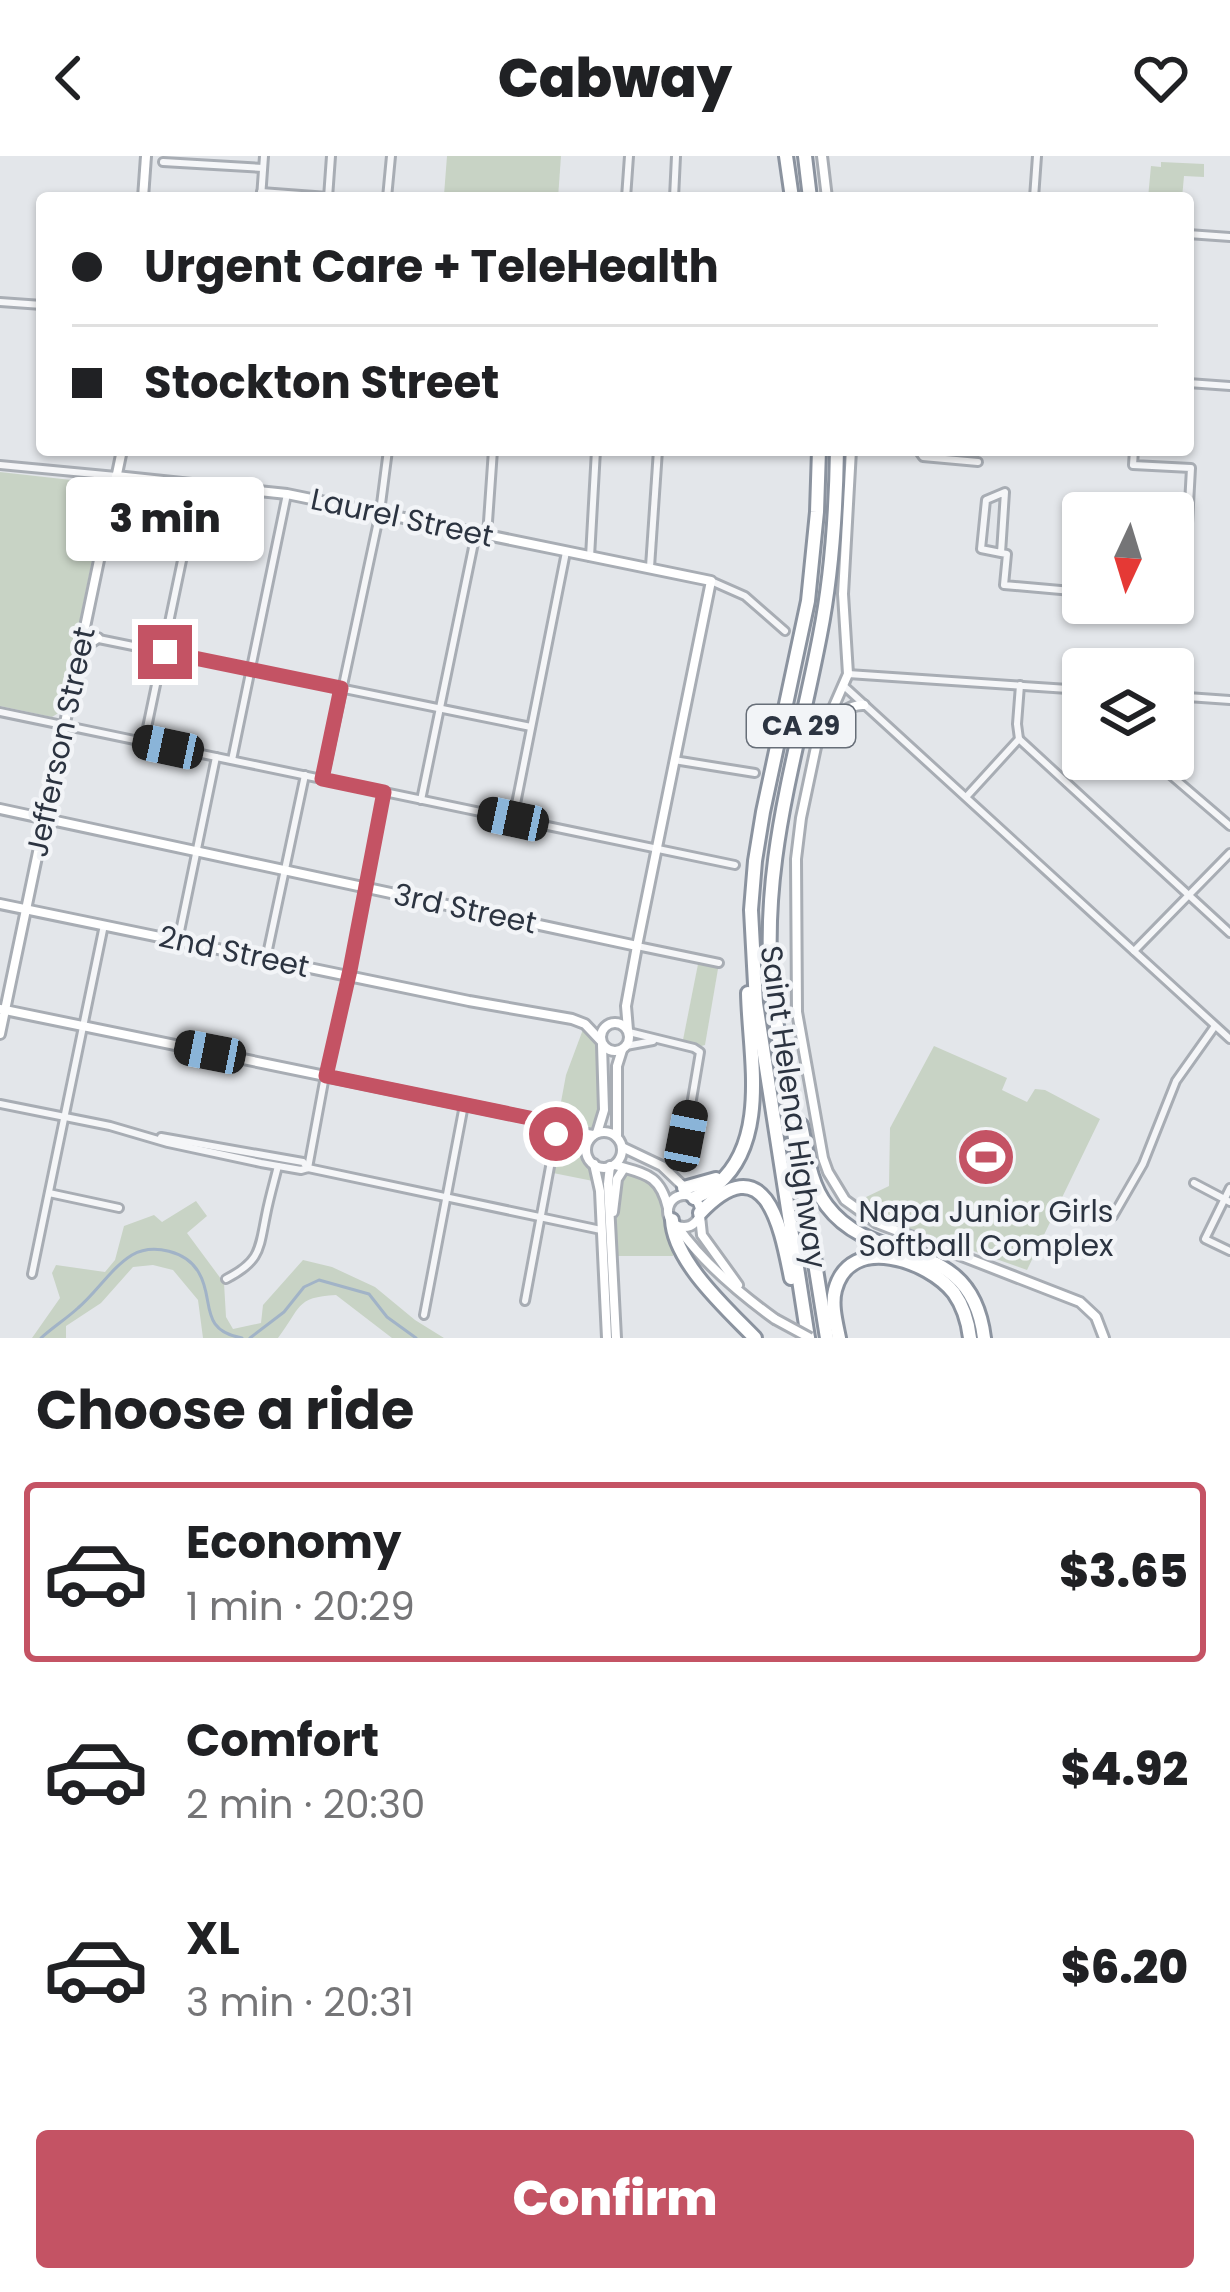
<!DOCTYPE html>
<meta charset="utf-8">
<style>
body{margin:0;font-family:Poppins,sans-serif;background:#f2f2f2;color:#202124;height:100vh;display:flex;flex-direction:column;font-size:45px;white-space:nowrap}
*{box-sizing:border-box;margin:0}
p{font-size:39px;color:#757577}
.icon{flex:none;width:66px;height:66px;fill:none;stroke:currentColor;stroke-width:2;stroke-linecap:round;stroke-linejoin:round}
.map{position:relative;height:1182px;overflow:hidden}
.panel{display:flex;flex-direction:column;background:#fff;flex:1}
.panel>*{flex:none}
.hud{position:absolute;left:36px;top:36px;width:1158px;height:264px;border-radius:12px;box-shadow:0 3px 9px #0004;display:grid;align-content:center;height:264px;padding:0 36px;background:#fff}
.needle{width:78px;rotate:184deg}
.tools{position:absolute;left:1062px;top:336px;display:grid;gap:24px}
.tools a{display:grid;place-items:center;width:132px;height:132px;border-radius:12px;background:#fff;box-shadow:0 3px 9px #0004;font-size:60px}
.end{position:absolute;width:54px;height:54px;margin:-27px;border:15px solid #c45364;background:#fff;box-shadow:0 0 0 6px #fff}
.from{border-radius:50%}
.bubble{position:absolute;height:84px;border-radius:12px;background:#fff;box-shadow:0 3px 9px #0004;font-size:39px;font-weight:800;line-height:84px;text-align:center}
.car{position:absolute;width:36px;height:72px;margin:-36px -18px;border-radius:15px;box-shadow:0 0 9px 3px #0007;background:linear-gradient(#222 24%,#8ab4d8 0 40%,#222 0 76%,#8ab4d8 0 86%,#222 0)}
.hud b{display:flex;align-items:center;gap:42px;height:114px;font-size:45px}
.hud b+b{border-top:3px solid #e0e0e0}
.hud i{width:30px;height:30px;background:#202124}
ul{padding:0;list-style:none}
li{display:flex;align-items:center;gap:36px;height:180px;margin:0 24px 18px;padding:0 12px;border:6px solid transparent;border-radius:12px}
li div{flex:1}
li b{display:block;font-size:45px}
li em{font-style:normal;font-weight:800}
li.active{border-color:#c45364}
li>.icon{width:108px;height:108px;stroke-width:1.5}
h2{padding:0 36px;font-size:54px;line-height:144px}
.action{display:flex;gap:24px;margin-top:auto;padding:24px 36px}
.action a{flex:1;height:138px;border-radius:12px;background:#c45364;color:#fff;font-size:48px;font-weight:800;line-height:138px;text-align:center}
header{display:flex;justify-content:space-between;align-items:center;height:156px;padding:0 36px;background:#fff;font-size:54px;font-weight:800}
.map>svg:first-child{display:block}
.green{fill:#c8d3c5}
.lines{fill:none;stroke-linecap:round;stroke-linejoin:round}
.stream{stroke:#a1b3c7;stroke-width:3}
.street-casing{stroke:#a8adb4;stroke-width:12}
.secondary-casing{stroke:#a8adb4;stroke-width:14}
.highway-casing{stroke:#8b939f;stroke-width:18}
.street{stroke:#f5f6f8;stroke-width:6}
.secondary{stroke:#fff;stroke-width:8}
.highway{stroke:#fff;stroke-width:12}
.secondary-bridge-casing{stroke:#a8adb4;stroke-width:14;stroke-linecap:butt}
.secondary-bridge{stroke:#fff;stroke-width:8}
.route{stroke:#c45364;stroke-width:15}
.labels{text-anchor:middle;stroke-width:9;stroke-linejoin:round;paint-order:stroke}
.shield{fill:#f2f4f7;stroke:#676e78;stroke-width:3}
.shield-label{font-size:27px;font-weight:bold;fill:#2c3441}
.street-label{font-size:30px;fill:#2c3441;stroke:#f2f4f7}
.poi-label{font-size:30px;fill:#2c3441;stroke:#f2f4f7}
</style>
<header><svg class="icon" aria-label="back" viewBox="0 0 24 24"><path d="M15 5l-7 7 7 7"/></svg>Cabway<svg class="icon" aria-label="heart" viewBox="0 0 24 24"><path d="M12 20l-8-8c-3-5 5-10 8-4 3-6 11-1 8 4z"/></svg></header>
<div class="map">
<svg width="1230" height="1182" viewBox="0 0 1230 1182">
<rect width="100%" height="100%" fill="#e3e6ea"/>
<!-- green -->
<g class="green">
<polygon points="447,0 561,0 558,42 444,39"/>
<polygon points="1161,6 1204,8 1204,21 1184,20 1182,42 1148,42 1151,10 1161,11"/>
<polygon points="0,316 98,327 103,328 106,334 65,539 60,556 52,561 0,550"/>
<polygon points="699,803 719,807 705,889 694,892 682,889"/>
<polygon points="585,868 601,885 604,954 586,994 598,1026 548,1016 566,919"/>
<polygon points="934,890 1007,922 1002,934 1027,946 1035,933 1045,934 1100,963 1027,1114 886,1064 871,1054 862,1043 889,1030 890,972"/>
<path d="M 624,1012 C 632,1014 646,1017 653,1022 C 674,1040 672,1076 673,1100 L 611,1100 C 611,1071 608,1037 624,1012 Z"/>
<path d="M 196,1045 L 207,1060 L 187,1077 L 224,1127 L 226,1161 L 233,1173 L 261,1167 L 263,1149 L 303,1104 L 332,1111 L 375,1131 L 415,1164 L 444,1182 L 392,1182 L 336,1139 C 295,1141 301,1152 278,1182 L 203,1182 L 198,1144 L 173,1114 L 153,1109 L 133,1111 L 101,1147 L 66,1170 L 66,1182 L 32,1182 L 60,1142 L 52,1117 L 56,1109 L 105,1116 L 115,1104 L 124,1070 L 154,1059 L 162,1066 Z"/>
</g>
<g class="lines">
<!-- stream -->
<g class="stream">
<path d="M 41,1182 C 53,1171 66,1163 78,1152 C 97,1136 111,1112 132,1099 C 153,1087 187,1095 199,1117 C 215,1144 198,1174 242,1182"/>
<polyline points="250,1182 284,1156 304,1131 319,1124 369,1138 387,1161 416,1182"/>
</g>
<defs>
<g id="street">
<polyline points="163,6 263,12"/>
<polyline points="261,36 328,41"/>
<polyline points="261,42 264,0"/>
<polyline points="328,42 331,0"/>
<polyline points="387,42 391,0"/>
<polyline points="626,42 629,0"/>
<polyline points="674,42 676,0"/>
<polyline points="1034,42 1037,0"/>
<polyline points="1188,78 1230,81"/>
<polyline points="0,146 42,149"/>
<polyline points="1188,227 1230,230"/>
<polyline points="918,294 923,301 978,306"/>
<polyline points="1134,294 1133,309 1191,312 1186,404 1173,403"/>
<polyline points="0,309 116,320"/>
<polyline points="487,380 493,294"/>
<polyline points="1001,397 981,393 986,344 1005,336 1001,397 1007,398 1004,429 1083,436"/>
<polyline points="590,401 596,294"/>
<polyline points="650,411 658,294"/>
<polyline points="711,425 745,440 785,475"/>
<polyline points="84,480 531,571"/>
<polyline points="848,518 1083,534"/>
<polyline points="844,530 1230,883"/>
<polyline points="1173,540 1230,544"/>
<polyline points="0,556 735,709"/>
<polyline points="1019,583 1230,777"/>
<polyline points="144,586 198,328"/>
<polyline points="1152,603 1230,670"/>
<polyline points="232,604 287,338"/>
<polyline points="674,604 755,617"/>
<polyline points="323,623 380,356 388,294"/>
<polyline points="967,640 1019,583 1017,568 1020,529"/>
<polyline points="421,644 476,377"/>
<polyline points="513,663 566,396"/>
<polyline points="178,785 216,601"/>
<polyline points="637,790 719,807"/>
<polyline points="1134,795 1230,697"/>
<polyline points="266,803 305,619"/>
<polyline points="629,876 694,892 700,896 686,979 685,998"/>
<polyline points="626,890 653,885"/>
<polyline points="0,948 110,970 168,987 261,1007 301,1014 308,1012 601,1074"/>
<polyline points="161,981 303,1006 308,1012"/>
<polyline points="308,1012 325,920 349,820 384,636"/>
<polyline points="1194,1027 1230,1046"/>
<polyline points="1230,1032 1205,1083 1230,1095"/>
<polyline points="49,1037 119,1052"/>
<polyline points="1113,1060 1143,1008 1176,925 1215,870"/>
<polyline points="32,1118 104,769"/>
<path d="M 226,1123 C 261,1105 259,1093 266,1059 C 269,1043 274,1026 278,1010"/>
<polyline points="525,1145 557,973"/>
<polyline points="424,1159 464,949"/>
</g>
<g id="secondary">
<polyline points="822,0 827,42"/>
<polyline points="143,42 146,0"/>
<polyline points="851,294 843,438 848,518 816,591 801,662 796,703 797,856 823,1002 828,1016 845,1044 877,1067 1080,1146 1096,1161 1104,1182"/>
<polyline points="116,320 287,338 711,425 637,790 626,850 628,874"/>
<polyline points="85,496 89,488 98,482"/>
<path d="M 823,580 C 835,565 844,548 864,549"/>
<polyline points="0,653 637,790"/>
<polyline points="0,748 469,845 572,863 585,868 601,885"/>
<polyline points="0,853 544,965 557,973 593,979"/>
<circle cx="615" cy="881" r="14"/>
<polyline points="0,878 122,294"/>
<circle cx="604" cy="994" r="18"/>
<polyline points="597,977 604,954 602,889"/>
<polyline points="617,981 617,910 622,894"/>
<polyline points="622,991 662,1010 684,1031"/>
<polyline points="594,1008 600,1035 607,1182"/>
<path d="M 615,1009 C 645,1018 660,1018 668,1052"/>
<polyline points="610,1010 608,1028 616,1182"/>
<circle cx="684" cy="1055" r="16"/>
<polyline points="613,1056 617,1023 624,1012"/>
<polyline points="700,1060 702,1079 738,1129"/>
<path d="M 677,1070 C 703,1107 739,1137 775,1163"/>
</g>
<g id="highway">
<polyline points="786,0 792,42"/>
<polyline points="805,0 810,42"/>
<path d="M 801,969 C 807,996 809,1027 827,1050 C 875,1114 971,1076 984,1182"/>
<polyline points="684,1032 716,1023"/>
<path d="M 694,1042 C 702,1038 712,1034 718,1028 C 770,983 749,897 748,837"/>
<path d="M 700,1057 C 766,988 781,1072 791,1122"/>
<path d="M 672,1064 C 674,1106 727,1153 755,1182"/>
<polyline points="808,1182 756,847 751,754 755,705 763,656 808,445 817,356 819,294"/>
<path d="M 827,1182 L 773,845 C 758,713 796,605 820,479 C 832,418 836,356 837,294"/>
<path d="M 839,1182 C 836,1167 831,1149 835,1134 C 850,1077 928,1104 954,1137 C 964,1151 968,1165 970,1182"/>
</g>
</defs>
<!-- street casing -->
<use href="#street" class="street-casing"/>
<!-- secondary casing -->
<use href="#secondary" class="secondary-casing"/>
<!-- highway casing -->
<use href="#highway" class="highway-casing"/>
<!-- street -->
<use href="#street" class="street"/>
<!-- secondary -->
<use href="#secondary" class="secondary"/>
<!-- highway -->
<use href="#highway" class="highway"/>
<defs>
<polyline id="secondary-bridge" points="775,1163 810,1182"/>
</defs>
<!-- secondary-bridge casing -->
<use href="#secondary-bridge" class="secondary-bridge-casing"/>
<!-- secondary-bridge -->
<use href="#secondary-bridge" class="secondary-bridge"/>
</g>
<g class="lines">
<!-- route -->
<polyline class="route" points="165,496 341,532 322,623 384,636 350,814 326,920 544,965 557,973 556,978"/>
</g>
<!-- icons -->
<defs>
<symbol id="stadium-disc" viewBox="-11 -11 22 22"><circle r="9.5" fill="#c45364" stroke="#f2f4f7"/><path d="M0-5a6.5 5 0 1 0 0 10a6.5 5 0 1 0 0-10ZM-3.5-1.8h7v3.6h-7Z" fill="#fff"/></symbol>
</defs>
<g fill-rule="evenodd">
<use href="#stadium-disc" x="953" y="968" width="66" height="66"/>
</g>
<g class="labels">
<!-- shield labels -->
<rect class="shield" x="747" y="549" width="108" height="42" rx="9"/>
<g class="shield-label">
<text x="801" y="579">CA 29</text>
</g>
<!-- street labels -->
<g class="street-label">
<text transform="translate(402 362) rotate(12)" y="10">Laurel Street</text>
<text transform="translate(61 586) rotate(-78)" y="10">Jefferson Street</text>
<text transform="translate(465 753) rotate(12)" y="10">3rd Street</text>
<text transform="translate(234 796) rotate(12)" y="10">2nd Street</text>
<text transform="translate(793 951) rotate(82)" y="10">Saint Helena Highway</text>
</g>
<!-- poi labels -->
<g class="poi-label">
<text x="986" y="1066">Napa Junior Girls<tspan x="986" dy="34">Softball Complex</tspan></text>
</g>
</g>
</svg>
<div class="tools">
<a><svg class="needle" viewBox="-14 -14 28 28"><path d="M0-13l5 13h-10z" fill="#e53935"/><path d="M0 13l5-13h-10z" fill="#757577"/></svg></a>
<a><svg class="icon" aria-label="layers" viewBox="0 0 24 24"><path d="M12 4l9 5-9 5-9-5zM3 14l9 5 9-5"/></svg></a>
</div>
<i class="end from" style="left:556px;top:978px"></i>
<i class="end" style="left:165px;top:496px"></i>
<div class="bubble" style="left:66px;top:321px;width:198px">3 min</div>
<i class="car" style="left:168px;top:591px;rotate:282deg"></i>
<i class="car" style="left:513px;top:663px;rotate:282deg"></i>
<i class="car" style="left:210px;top:896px;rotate:281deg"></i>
<i class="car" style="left:686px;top:980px;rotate:11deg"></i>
<div class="hud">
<b><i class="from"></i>Urgent Care + TeleHealth</b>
<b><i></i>Stockton Street</b>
</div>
</div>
<section class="panel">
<h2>Choose a ride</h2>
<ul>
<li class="active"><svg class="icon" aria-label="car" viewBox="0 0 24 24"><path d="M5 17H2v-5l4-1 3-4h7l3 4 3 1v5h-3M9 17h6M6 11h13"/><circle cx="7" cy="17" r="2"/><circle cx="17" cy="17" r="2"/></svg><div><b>Economy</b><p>1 min · 20:29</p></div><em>$3.65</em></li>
<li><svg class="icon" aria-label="car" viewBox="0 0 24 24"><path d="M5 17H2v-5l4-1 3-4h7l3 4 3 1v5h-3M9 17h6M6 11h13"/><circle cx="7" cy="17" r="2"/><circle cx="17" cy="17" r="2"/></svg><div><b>Comfort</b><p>2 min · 20:30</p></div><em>$4.92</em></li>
<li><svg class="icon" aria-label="car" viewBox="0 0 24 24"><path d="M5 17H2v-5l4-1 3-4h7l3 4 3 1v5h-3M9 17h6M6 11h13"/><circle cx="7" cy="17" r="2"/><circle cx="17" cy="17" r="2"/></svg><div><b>XL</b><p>3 min · 20:31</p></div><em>$6.20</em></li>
</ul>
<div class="action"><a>Confirm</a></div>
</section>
